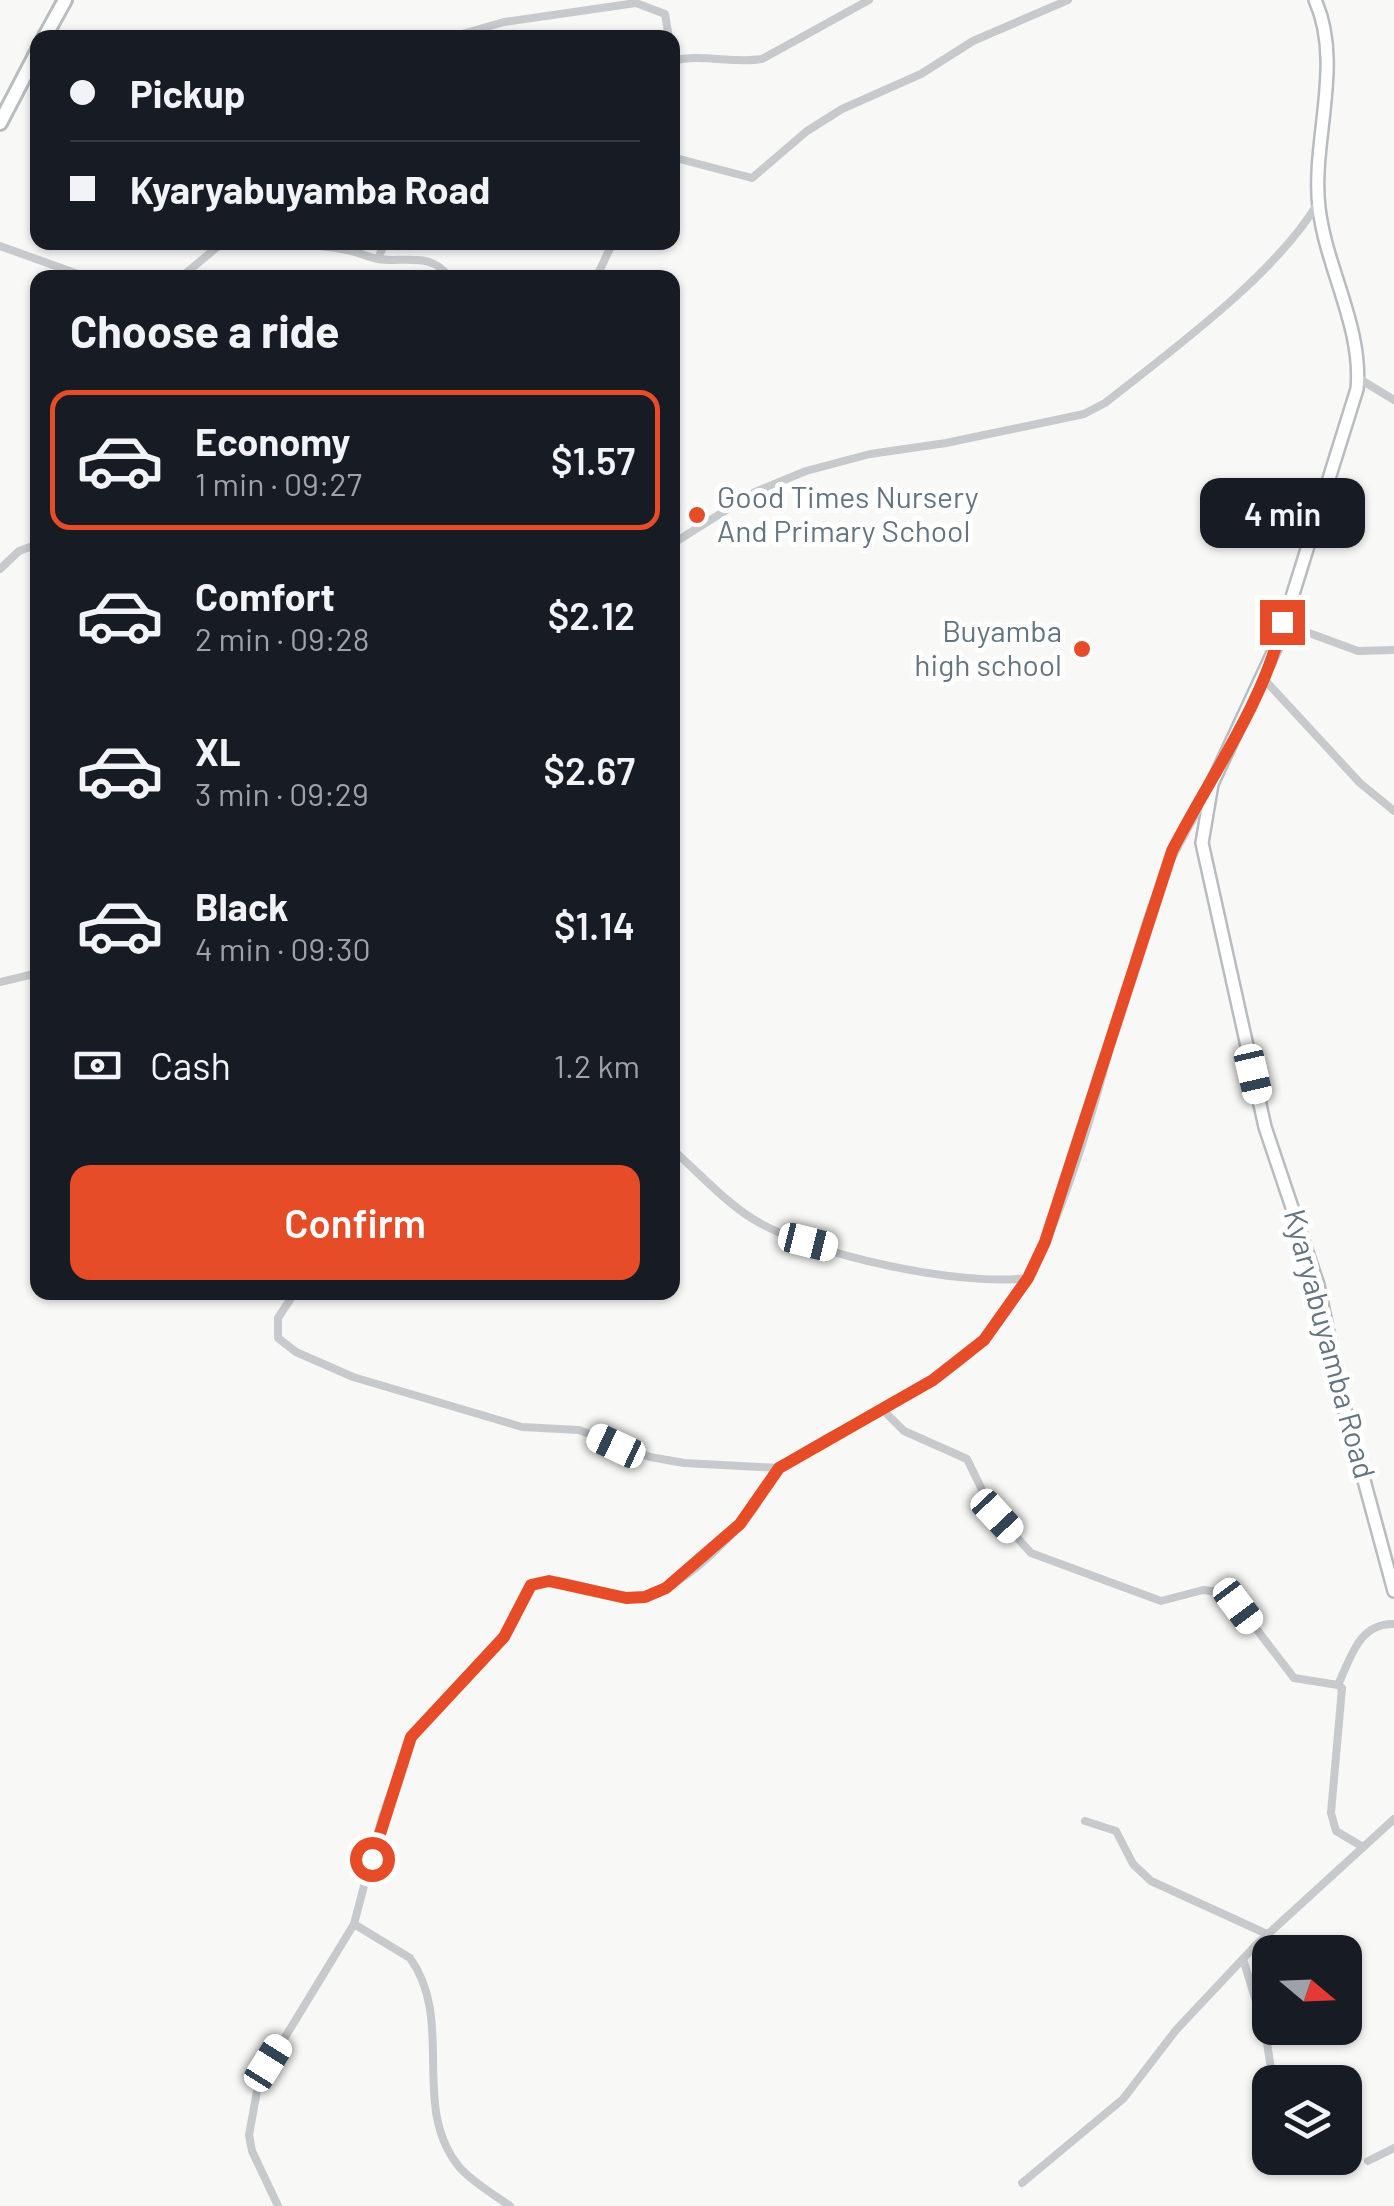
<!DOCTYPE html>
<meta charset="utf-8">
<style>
body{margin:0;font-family:Barlow,sans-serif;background:#20242c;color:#f1f3f6;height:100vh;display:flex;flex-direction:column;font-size:38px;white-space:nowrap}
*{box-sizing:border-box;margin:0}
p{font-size:32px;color:#9ea1a6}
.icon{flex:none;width:55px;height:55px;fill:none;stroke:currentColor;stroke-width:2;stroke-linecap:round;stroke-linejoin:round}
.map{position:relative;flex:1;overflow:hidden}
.sheet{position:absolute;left:30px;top:270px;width:650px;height:1030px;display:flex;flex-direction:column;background:#171b24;border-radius:20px;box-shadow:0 2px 8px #0004}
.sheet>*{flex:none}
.banner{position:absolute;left:30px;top:30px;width:650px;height:220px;border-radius:20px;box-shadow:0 2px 8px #0004;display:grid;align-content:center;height:220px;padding:0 40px;background:#171b24}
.needle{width:65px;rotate:109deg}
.controls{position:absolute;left:1252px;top:1935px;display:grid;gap:20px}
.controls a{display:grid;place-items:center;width:110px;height:110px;border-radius:20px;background:#171b24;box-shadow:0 2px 8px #0004;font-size:50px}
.end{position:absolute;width:45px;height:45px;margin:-22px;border:12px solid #e64c27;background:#fff;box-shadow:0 0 0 5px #fff}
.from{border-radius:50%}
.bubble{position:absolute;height:70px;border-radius:20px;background:#171b24;box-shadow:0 2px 8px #0004;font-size:32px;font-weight:600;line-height:70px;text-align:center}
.car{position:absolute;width:30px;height:60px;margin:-30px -15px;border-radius:12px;box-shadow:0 0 8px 2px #0007;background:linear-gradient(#fff 24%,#345 0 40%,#fff 0 76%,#345 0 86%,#fff 0)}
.banner b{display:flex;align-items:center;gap:35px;height:95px;font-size:38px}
.banner b+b{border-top:2px solid #363941}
.banner i{width:25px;height:25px;background:#f1f3f6}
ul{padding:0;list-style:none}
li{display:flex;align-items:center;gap:30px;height:140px;margin:0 20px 15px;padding:0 20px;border:5px solid transparent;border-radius:20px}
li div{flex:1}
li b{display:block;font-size:38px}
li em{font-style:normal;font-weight:600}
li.on{border-color:#e64c27}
li>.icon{width:90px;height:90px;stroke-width:1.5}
h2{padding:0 40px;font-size:45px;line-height:120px}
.pay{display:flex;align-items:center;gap:25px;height:110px;padding:0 40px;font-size:38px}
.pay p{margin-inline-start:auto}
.cta{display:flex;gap:20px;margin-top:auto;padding:20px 40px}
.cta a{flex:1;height:115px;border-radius:20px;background:#e64c27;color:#fff;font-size:40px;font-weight:600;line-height:115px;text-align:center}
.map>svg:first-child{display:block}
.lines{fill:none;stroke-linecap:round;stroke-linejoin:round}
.secondary-casing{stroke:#b6bcc0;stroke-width:16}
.primary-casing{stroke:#b7bcbf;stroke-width:18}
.street{stroke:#c6cacd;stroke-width:8}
.secondary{stroke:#fff;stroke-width:11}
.primary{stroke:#fff;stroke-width:12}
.route{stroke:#e64c27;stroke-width:12}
.poi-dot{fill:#e64c27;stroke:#fff;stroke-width:4}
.labels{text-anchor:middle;stroke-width:10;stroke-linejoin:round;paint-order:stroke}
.poi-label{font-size:30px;fill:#637581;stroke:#fff;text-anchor:start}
.street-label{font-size:30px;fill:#637581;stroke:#fff}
</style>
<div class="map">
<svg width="1394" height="2206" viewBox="0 0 1394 2206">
<rect width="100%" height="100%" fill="#f8f8f6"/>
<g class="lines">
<defs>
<path id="secondary" d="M 1315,0 C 1344,64 1311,141 1319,208 C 1326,268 1363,328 1357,389 L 1278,642 L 1212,784 L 1202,843 L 1265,1127 L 1318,1285 L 1342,1399 L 1394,1591"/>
<g id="primary">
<polyline points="44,38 65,0"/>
<polyline points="0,123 38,50"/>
</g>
</defs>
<!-- secondary casing -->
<use href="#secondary" class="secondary-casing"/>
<!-- primary casing -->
<use href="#primary" class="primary-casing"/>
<!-- street -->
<g class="street">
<polyline points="448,38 504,22 636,3 665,14 669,38"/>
<path d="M 672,61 C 702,53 732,64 762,59 L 869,0"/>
<polyline points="672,157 752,178 807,131 842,109 921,74 973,41 1068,0"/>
<polyline points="0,246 89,278"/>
<polyline points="378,259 385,242"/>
<path d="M 180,278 L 222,243 C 263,243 307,242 347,250 C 358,252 367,257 378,259 C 402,263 434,251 449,278"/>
<polyline points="596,278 613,242"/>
<polyline points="1358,378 1394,400"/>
<path d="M 672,544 L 755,492 L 806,471 L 870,454 L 946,443 L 1084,414 L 1105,403 C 1172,350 1274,276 1318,203"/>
<polyline points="0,569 19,551 38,544"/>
<polyline points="1282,623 1358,651 1394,650"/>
<polyline points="1263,678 1360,783 1394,811"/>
<polyline points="0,982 38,973"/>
<path d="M 672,1149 C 698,1172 724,1201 753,1219 C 811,1255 961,1287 1027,1278"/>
<polyline points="295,1292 278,1318 278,1338 296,1352 353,1377 522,1427 579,1430 650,1457 684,1463 779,1468"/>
<polyline points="881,1408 904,1431 967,1459 992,1510 1031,1553 1161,1601 1203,1590 1221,1592 1238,1605 1294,1678 1338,1685"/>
<polyline points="1085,1821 1116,1831 1133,1864 1151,1881 1267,1934"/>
<path d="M 1363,1847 L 1336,1831 L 1331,1813 L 1342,1688 L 1338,1685 C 1351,1657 1359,1623 1394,1624"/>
<path d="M 354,1924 L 410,1958 C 456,2022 409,2107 460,2168 C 474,2183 493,2194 510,2206"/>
<polyline points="1243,1959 1265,2030 1273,2082"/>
<polyline points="1368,2161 1394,2148"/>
<polyline points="1022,2183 1123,2099 1176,2030 1256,1945 1394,1819"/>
<path d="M 278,2206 L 252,2151 L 249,2135 L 259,2080 L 354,1924 L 382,1817 L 411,1737 L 503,1637 L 531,1585 C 565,1567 618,1612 663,1590 C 696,1573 730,1538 753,1510 C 763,1497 769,1475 782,1466 C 845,1420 927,1399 981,1343 C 1074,1247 1105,1042 1148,916 C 1165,867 1182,839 1207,794"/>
</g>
<!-- secondary -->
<use href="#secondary" class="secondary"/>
<!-- primary -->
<use href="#primary" class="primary"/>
</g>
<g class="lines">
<!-- route -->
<path class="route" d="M 372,1859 L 411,1737 L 504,1637 L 531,1585 L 549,1581 L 626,1598 L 645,1597 L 666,1588 L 740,1524 L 779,1468 L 933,1380 L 984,1340 L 1028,1278 L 1045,1242 L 1172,851 C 1207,782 1267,698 1282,622"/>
</g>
<!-- markers -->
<g class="poi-dot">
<circle cx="697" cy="515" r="10"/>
<circle cx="1082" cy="649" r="10"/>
</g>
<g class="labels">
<!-- poi labels -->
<g class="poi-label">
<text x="717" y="508">Good Times Nursery<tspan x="717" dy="34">And Primary School</tspan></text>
<text x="1062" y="642" text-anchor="end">Buyamba<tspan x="1062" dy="34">high school</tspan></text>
</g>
<!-- street labels -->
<g class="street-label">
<text transform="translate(1329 1344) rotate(75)" y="10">Kyaryabuyamba Road</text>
</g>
</g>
</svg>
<div class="controls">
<a><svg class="needle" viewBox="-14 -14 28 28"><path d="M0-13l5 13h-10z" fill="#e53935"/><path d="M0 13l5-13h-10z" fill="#9ea1a6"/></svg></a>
<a><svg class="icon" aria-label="layers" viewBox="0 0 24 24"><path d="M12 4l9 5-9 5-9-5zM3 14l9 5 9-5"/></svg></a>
</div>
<i class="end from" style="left:372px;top:1859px"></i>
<i class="end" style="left:1282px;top:622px"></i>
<div class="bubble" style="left:1200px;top:478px;width:165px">4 min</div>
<i class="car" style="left:1253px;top:1074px;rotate:167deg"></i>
<i class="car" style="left:808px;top:1242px;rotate:104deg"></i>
<i class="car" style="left:616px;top:1446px;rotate:295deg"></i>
<i class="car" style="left:997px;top:1516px;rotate:137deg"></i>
<i class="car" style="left:1238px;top:1606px;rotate:143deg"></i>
<i class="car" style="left:268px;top:2063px;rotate:32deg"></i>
<div class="banner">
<b><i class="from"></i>Pickup</b>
<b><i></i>Kyaryabuyamba Road</b>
</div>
<section class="sheet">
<h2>Choose a ride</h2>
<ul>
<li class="on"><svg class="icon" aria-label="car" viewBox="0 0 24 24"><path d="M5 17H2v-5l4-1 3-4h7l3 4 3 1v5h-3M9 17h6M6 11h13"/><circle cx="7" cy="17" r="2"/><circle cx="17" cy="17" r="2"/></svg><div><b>Economy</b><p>1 min · 09:27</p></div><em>$1.57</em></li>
<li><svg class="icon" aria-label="car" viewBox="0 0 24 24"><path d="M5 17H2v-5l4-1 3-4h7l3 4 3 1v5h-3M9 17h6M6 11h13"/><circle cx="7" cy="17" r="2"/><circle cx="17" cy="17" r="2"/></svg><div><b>Comfort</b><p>2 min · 09:28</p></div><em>$2.12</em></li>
<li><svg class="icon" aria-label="car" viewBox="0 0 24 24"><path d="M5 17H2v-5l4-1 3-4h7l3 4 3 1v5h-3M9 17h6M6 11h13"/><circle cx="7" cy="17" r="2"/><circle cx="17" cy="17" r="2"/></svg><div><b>XL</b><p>3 min · 09:29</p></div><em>$2.67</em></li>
<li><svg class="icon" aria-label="car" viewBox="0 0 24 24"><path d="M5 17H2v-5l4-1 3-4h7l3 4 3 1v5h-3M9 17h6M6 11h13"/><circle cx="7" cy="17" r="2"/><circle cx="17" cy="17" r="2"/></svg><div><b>Black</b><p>4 min · 09:30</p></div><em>$1.14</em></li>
</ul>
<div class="pay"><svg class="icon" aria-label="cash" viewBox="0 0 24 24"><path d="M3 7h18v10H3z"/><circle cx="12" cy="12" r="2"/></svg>Cash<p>1.2 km</p></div>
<div class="cta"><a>Confirm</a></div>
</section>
</div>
